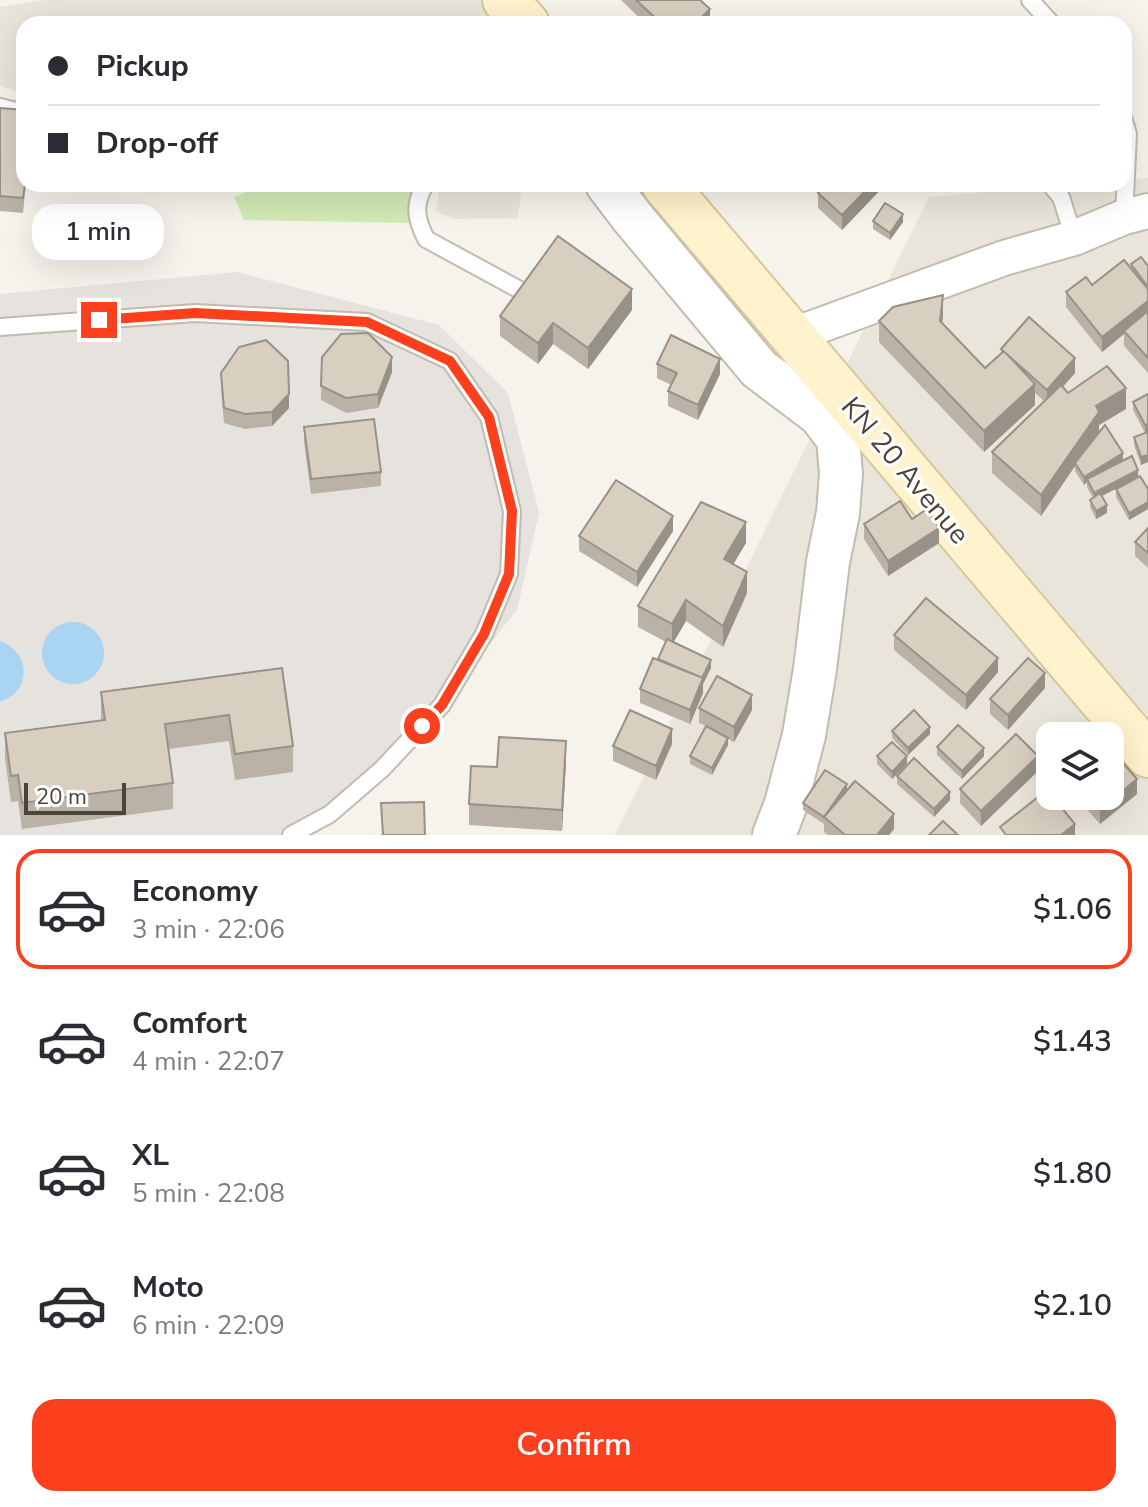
<!DOCTYPE html>
<meta charset="utf-8">
<style>
body{margin:0;font-family:"Nunito Sans",sans-serif;background:#f2f2f3;color:#2b2b33;height:100vh;display:flex;flex-direction:column;font-size:30px;white-space:nowrap}
*{box-sizing:border-box;margin:0}
p{font-size:26px;color:#7c7c81}
.icon{flex:none;width:44px;height:44px;fill:none;stroke:currentColor;stroke-width:2;stroke-linecap:round;stroke-linejoin:round}
.map{position:relative;height:835px;overflow:hidden}
.details{display:flex;flex-direction:column;background:#fff;flex:1}
.details>*{flex:none}
.guide{position:absolute;left:16px;top:16px;width:1116px;height:176px;border-radius:24px;box-shadow:0 8px 32px #0002;display:grid;align-content:center;height:176px;padding:0 32px;background:#fff}
.tools{position:absolute;left:1036px;top:722px;display:grid;gap:16px}
.tools a{display:grid;place-items:center;width:88px;height:88px;border-radius:16px;background:#fff;box-shadow:0 8px 32px #0002;font-size:40px}
.scale{position:absolute;left:24px;bottom:20px;width:102px;box-sizing:border-box;padding-left:8px;border:4px solid #4b4439;border-top:0;font-size:22px;line-height:28px;white-space:nowrap;color:#4b4439;-webkit-text-stroke:6px #fff;paint-order:stroke}
.end{position:absolute;width:36px;height:36px;margin:-18px;border:10px solid #fc3f1d;background:#fff;box-shadow:0 0 0 4px #fff}
.from{border-radius:50%}
.bubble{position:absolute;height:56px;border-radius:24px;background:#fff;box-shadow:0 8px 32px #0002;font-size:26px;font-weight:600;line-height:56px;text-align:center}
.guide b{display:flex;align-items:center;gap:28px;height:76px;font-size:30px}
.guide b+b{border-top:2px solid #e1e1e2}
.guide i{width:20px;height:20px;background:#2b2b33}
ul{padding:14px 0 0;list-style:none}
li{display:flex;align-items:center;gap:24px;height:120px;margin:0 16px 12px;padding:0 16px;border:4px solid transparent;border-radius:24px}
li div{flex:1}
li b{display:block;font-size:30px}
li em{font-style:normal;font-weight:600}
li.on{border-color:#fc3f1d}
li>.icon{width:72px;height:72px;stroke-width:1.5}
.primary-button{display:flex;gap:16px;margin-top:auto;padding:16px 32px}
.primary-button a{flex:1;height:92px;border-radius:24px;background:#fc3f1d;color:#fff;font-size:32px;font-weight:600;line-height:92px;text-align:center}
.map>svg:first-child{display:block}
.residential{fill:#eae5da;fill-rule:evenodd}
.industrial{fill:#e6e2dd}
.green{fill:#d2eab5}
.water{fill:#a9d4f2}
.lines{fill:none;stroke-linecap:round;stroke-linejoin:round}
.service-casing{stroke:#c2bbae;stroke-width:20}
.minor-casing{stroke:#c2bbae;stroke-width:38}
.tertiary-casing{stroke:#c2bbae;stroke-width:46}
.secondary-casing{stroke:#d6c79b;stroke-width:48}
.service{stroke:#fff;stroke-width:16}
.minor{stroke:#fff;stroke-width:34}
.tertiary{stroke:#fff;stroke-width:42}
.secondary{stroke:#fff3cd;stroke-width:44}
.wall{fill:#bab2a6}
.shaded-wall{fill:#979187}
.building{fill:#d8cfc1;stroke:#979187;stroke-width:2}
.route{stroke:#fc3f1d;stroke-width:10}
.labels{text-anchor:middle;stroke-width:6;stroke-linejoin:round;paint-order:stroke}
.street-label{font-size:28px;fill:#4b4439;stroke:#fff}
</style>
<div class="map">
<svg width="1148" height="835" viewBox="0 0 1148 835">
<rect width="100%" height="100%" fill="#f6f3ec"/>
<!-- residential -->
<g class="residential">
<polygon points="43,0 478,0 511,24 24,24 24,94 0,86 0,7"/>
<path d="M 1148,178 L 1148,835 L 615,835 L 929,197 L 1079,184 L 1124,184 L 1124,180 ZM 1050,736 L 1110,736 L 1110,796 L 1050,796 Z"/>
<polygon points="440,184 529,184 521,193 518,218 455,219 436,212"/>
</g>
<!-- industrial -->
<polygon class="industrial" points="237,272 439,325 508,393 539,513 517,610 369,794 309,829 286,835 0,835 0,294"/>
<!-- green -->
<polygon class="green" points="267,184 419,184 412,223 244,220 234,197"/>
<!-- water -->
<g class="water">
<circle cx="73" cy="653" r="31"/>
<path d="M 0,641 C 31,652 32,691 0,702 Z"/>
</g>
<g class="lines">
<defs>
<g id="service">
<polyline points="1030,0 1052,24"/>
<polyline points="0,107 24,113"/>
<path d="M 425,184 C 414,205 415,217 426,239 L 518,289"/>
<polyline points="1050,184 1061,197 1074,238"/>
<polyline points="1124,217 1128,134 1124,121"/>
<polyline points="0,327 195,313 367,322 450,361 489,417 512,511 509,574 484,634 442,705 382,769 330,814 291,835"/>
</g>
<polyline id="minor" points="791,336 1004,258 1074,238 1124,217 1148,211"/>
<polyline id="tertiary" points="607,184 632,217 759,369 820,415 838,439 841,474 838,513 828,562 815,669 804,735 786,804 774,835"/>
<g id="secondary">
<polyline points="505,0 527,24"/>
<polyline points="664,184 1148,755"/>
</g>
</defs>
<!-- service casing -->
<use href="#service" class="service-casing"/>
<!-- minor casing -->
<use href="#minor" class="minor-casing"/>
<!-- tertiary casing -->
<use href="#tertiary" class="tertiary-casing"/>
<!-- secondary casing -->
<use href="#secondary" class="secondary-casing"/>
<!-- service -->
<use href="#service" class="service"/>
<!-- minor -->
<use href="#minor" class="minor"/>
<!-- tertiary -->
<use href="#tertiary" class="tertiary"/>
<!-- secondary -->
<use href="#secondary" class="secondary"/>
</g>
<!-- wall -->
<g class="wall">
<polygon points="621,0 700,0 710,9 709,24 646,24"/>
<polygon points="0,108 24,184 26,184 23,213 0,211"/>
<polygon points="821,184 886,184 842,230 818,208 818,193 824,187"/>
<polygon points="873,221 903,222 890,240 873,229"/>
<polygon points="1131,264 1148,266 1148,373 1124,346 1124,334 1102,352 1066,307 1066,292 1092,285 1131,268"/>
<polygon points="632,310 588,369 553,344 538,364 500,336 500,316"/>
<polygon points="943,316 942,323 985,368 1001,353 1001,349 1075,373 1063,387 1068,393 1126,409 1099,425 1099,433 1123,461 1138,477 1148,489 1148,509 1129,520 1116,497 1116,489 1128,483 1102,496 1107,513 1096,519 1090,507 1090,500 1093,498 1087,487 1087,482 1084,485 1075,471 1075,466 1041,516 992,473 992,452 1044,401 1035,393 1035,405 984,452 879,342 879,321"/>
<polygon points="322,357 392,372 378,408 346,413 321,400"/>
<polygon points="657,364 720,374 698,420 668,406 668,391 671,385 657,378"/>
<polygon points="221,373 289,408 272,426 245,429 224,423 221,388"/>
<polygon points="1148,394 1148,432 1145,433 1133,410 1133,402"/>
<polygon points="304,427 381,472 381,486 311,494 304,442"/>
<polygon points="1148,432 1141,465 1134,445 1134,437"/>
<polygon points="912,519 939,543 888,576 864,539 864,524"/>
<polygon points="1148,528 1148,568 1135,556 1135,542"/>
<polygon points="673,531 637,587 579,551 579,536"/>
<polygon points="746,543 733,564 747,593 723,647 686,621 673,642 711,668 703,684 703,693 690,724 640,703 640,689 658,660 666,642 638,627 638,606"/>
<polygon points="894,635 998,672 966,710 894,650"/>
<polygon points="282,668 293,746 293,772 235,780 229,741 169,749 173,783 173,809 22,829 18,801 11,802 5,759 5,733 101,720 101,692"/>
<polygon points="1045,688 1008,730 990,714 990,699"/>
<polygon points="699,708 752,710 734,742 728,739 728,745 712,775 690,764 690,756 706,726 699,723"/>
<polygon points="892,731 930,734 908,755 892,738"/>
<polygon points="672,744 656,780 613,761 613,746"/>
<polygon points="937,747 984,756 962,779 937,755"/>
<polygon points="877,756 907,764 892,779 877,764"/>
<polygon points="566,762 562,831 469,825 469,804 497,767"/>
<polygon points="1038,771 981,826 960,803 960,789"/>
<polygon points="897,776 950,800 934,817 897,784"/>
<polygon points="847,791 894,829 889,835 828,835 824,832 824,824 803,810 803,803"/>
<polygon points="1137,794 1100,824 1075,796 1110,796"/>
</g>
<!-- shaded-wall -->
<g class="shaded-wall">
<polygon points="710,9 710,24 695,24"/>
<polygon points="872,184 886,184 842,230 842,215"/>
<polygon points="903,214 903,222 890,240 890,233"/>
<polygon points="632,289 632,310 588,369 588,348"/>
<polygon points="943,295 943,316 940,342 940,321"/>
<polygon points="1148,301 1148,316 1124,331 1124,334 1102,352 1102,337"/>
<polygon points="553,323 553,344 538,364 538,343"/>
<polygon points="392,357 392,372 378,408 378,394"/>
<polygon points="1075,358 1075,373 1047,404 1047,390"/>
<polygon points="720,359 720,374 698,420 698,405"/>
<polygon points="1035,384 1035,405 984,452 984,431"/>
<polygon points="1126,388 1126,409 1099,425 1099,433 1075,463 1075,466 1041,516 1041,495 1096,406"/>
<polygon points="289,394 289,408 272,426 272,412"/>
<polygon points="1148,424 1148,432 1145,433 1145,425"/>
<polygon points="1123,453 1123,461 1087,479 1087,482 1084,485 1084,477"/>
<polygon points="1148,455 1148,462 1141,465 1141,457"/>
<polygon points="1138,470 1138,477 1094,500 1094,493"/>
<polygon points="1148,502 1148,509 1129,520 1129,513"/>
<polygon points="1107,505 1107,513 1096,519 1096,511"/>
<polygon points="673,516 673,531 637,587 637,572"/>
<polygon points="746,522 746,543 724,580 724,559"/>
<polygon points="939,528 939,543 888,576 888,561"/>
<polygon points="747,572 747,593 723,647 723,626"/>
<polygon points="686,600 686,621 672,645 672,624"/>
<polygon points="998,658 998,672 966,710 966,695"/>
<polygon points="711,660 711,668 703,684 703,693 690,724 690,710"/>
<polygon points="1045,673 1045,688 1008,730 1008,715"/>
<polygon points="752,695 752,710 734,742 734,727"/>
<polygon points="930,727 930,734 908,755 908,748"/>
<polygon points="672,729 672,744 656,780 656,766"/>
<polygon points="728,738 728,745 712,775 712,768"/>
<polygon points="566,741 566,762 562,831 562,810"/>
<polygon points="984,748 984,756 962,779 962,771"/>
<polygon points="907,756 907,764 892,779 892,772"/>
<polygon points="1038,756 1038,771 981,826 981,811"/>
<polygon points="1137,779 1137,794 1100,824 1100,810"/>
<polygon points="847,784 847,792 824,817"/>
<polygon points="950,792 950,800 934,817 934,809"/>
<polygon points="894,814 894,829 889,835 877,835"/>
<polygon points="1075,824 1075,835 1061,835"/>
</g>
<!-- building -->
<g class="building">
<polygon points="636,0 700,0 710,9 695,24 662,24"/>
<polygon points="0,108 24,110 25,184 23,198 0,196"/>
<polygon points="828,184 872,184 842,215 818,193"/>
<polygon points="885,203 903,214 890,233 873,221"/>
<polygon points="558,236 632,289 588,348 553,323 538,343 500,316"/>
<polygon points="1141,257 1148,266 1148,287 1131,264"/>
<polygon points="1124,260 1148,289 1148,301 1102,337 1066,292 1086,277 1092,285"/>
<polygon points="943,295 940,321 985,368 1004,351 1035,384 984,431 879,321 893,307"/>
<polygon points="1148,311 1148,358 1124,331"/>
<polygon points="1029,317 1075,358 1047,390 1001,349"/>
<polygon points="368,333 392,357 378,394 346,398 321,386 322,357 341,334"/>
<polygon points="671,335 720,359 698,405 668,391 677,373 657,364"/>
<polygon points="266,340 288,361 289,394 272,412 245,414 224,408 221,373 239,347"/>
<polygon points="1107,366 1126,388 1096,406 1099,412 1041,495 992,452 1061,385 1068,393"/>
<polygon points="1148,394 1148,424 1145,425 1133,402"/>
<polygon points="374,419 381,472 311,479 304,427"/>
<polygon points="1105,425 1123,453 1084,477 1075,463"/>
<polygon points="1148,432 1148,455 1141,457 1134,437"/>
<polygon points="1132,456 1138,470 1094,493 1087,479"/>
<polygon points="1140,476 1148,489 1148,502 1129,513 1116,489"/>
<polygon points="616,480 673,516 637,572 579,536"/>
<polygon points="1100,493 1107,505 1096,511 1090,500"/>
<polygon points="900,501 912,519 927,509 939,528 888,561 864,524"/>
<polygon points="701,502 746,522 724,559 747,572 723,626 686,600 672,624 638,606"/>
<polygon points="1148,528 1148,553 1135,542"/>
<polygon points="926,598 998,658 966,695 894,635"/>
<polygon points="667,639 711,660 702,678 658,659"/>
<polygon points="653,658 703,678 690,710 640,689"/>
<polygon points="1028,658 1045,673 1008,715 990,699"/>
<polygon points="282,668 293,746 235,754 229,715 165,724 173,783 22,803 18,775 11,776 5,733 105,720 101,692"/>
<polygon points="717,676 752,695 734,727 699,708"/>
<polygon points="630,710 672,729 656,766 613,746"/>
<polygon points="914,710 930,727 908,748 892,731"/>
<polygon points="958,725 984,748 962,771 937,747"/>
<polygon points="706,726 728,738 712,768 690,756"/>
<polygon points="1016,734 1038,756 981,811 960,789"/>
<polygon points="499,737 566,741 562,810 469,804 471,766 497,767"/>
<polygon points="892,742 907,756 892,772 877,756"/>
<polygon points="1110,748 1137,779 1100,810 1088,796 1110,796"/>
<polygon points="914,758 950,792 934,809 897,776"/>
<polygon points="825,770 847,784 824,817 803,803"/>
<polygon points="855,781 894,814 877,835 845,835 824,817"/>
<polygon points="1047,790 1050,794 1050,796 1052,796 1075,824 1061,835 1006,835 1000,827"/>
<polygon points="424,802 425,835 383,835 381,803"/>
<polygon points="943,821 958,835 929,835"/>
</g>
<g class="lines">
<!-- route -->
<polyline class="route" points="99,320 195,313 367,322 450,361 489,417 512,511 509,574 484,634 442,705 422,726"/>
</g>
<g class="labels">
<!-- street labels -->
<g class="street-label">
<text transform="translate(906 470) rotate(50)" y="10">KN 20 Avenue</text>
</g>
</g>
</svg>
<div class="tools">
<a><svg class="icon" aria-label="layers" viewBox="0 0 24 24"><path d="M12 4l9 5-9 5-9-5zM3 14l9 5 9-5"/></svg></a>
</div>
<div class="scale">20 m</div>
<i class="end from" style="left:422px;top:726px"></i>
<i class="end" style="left:99px;top:320px"></i>
<div class="bubble" style="left:32px;top:204px;width:132px">1 min</div>
<div class="guide">
<b><i class="from"></i>Pickup</b>
<b><i></i>Drop-off</b>
</div>
</div>
<section class="details">
<ul>
<li class="on"><svg class="icon" aria-label="car" viewBox="0 0 24 24"><path d="M5 17H2v-5l4-1 3-4h7l3 4 3 1v5h-3M9 17h6M6 11h13"/><circle cx="7" cy="17" r="2"/><circle cx="17" cy="17" r="2"/></svg><div><b>Economy</b><p>3 min · 22:06</p></div><em>$1.06</em></li>
<li><svg class="icon" aria-label="car" viewBox="0 0 24 24"><path d="M5 17H2v-5l4-1 3-4h7l3 4 3 1v5h-3M9 17h6M6 11h13"/><circle cx="7" cy="17" r="2"/><circle cx="17" cy="17" r="2"/></svg><div><b>Comfort</b><p>4 min · 22:07</p></div><em>$1.43</em></li>
<li><svg class="icon" aria-label="car" viewBox="0 0 24 24"><path d="M5 17H2v-5l4-1 3-4h7l3 4 3 1v5h-3M9 17h6M6 11h13"/><circle cx="7" cy="17" r="2"/><circle cx="17" cy="17" r="2"/></svg><div><b>XL</b><p>5 min · 22:08</p></div><em>$1.80</em></li>
<li><svg class="icon" aria-label="car" viewBox="0 0 24 24"><path d="M5 17H2v-5l4-1 3-4h7l3 4 3 1v5h-3M9 17h6M6 11h13"/><circle cx="7" cy="17" r="2"/><circle cx="17" cy="17" r="2"/></svg><div><b>Moto</b><p>6 min · 22:09</p></div><em>$2.10</em></li>
</ul>
<div class="primary-button"><a>Confirm</a></div>
</section>
